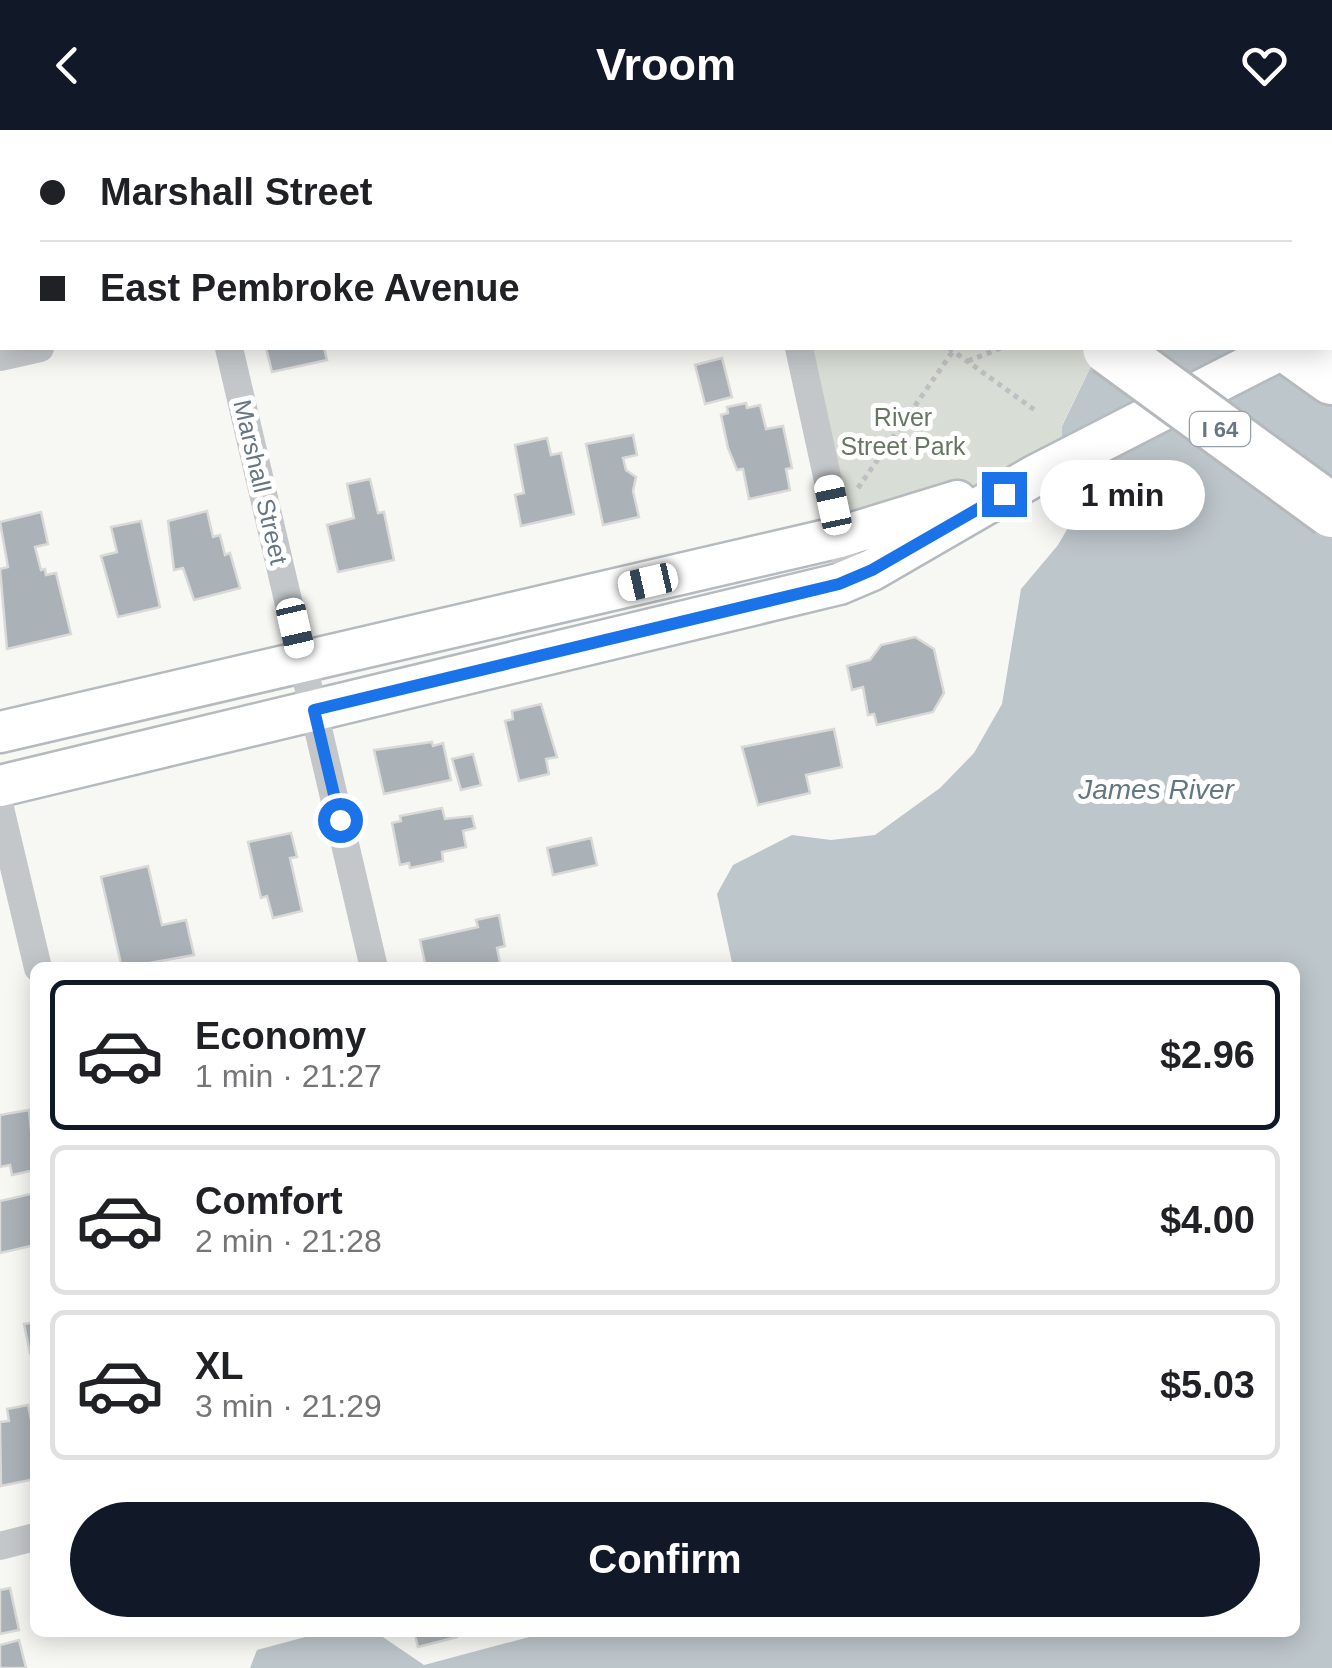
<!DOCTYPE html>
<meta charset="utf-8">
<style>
body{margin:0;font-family:Helvetica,sans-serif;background:#f6f6f6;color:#202124;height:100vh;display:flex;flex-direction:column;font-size:38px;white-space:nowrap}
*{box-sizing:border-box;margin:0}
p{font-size:32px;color:#757577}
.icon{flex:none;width:55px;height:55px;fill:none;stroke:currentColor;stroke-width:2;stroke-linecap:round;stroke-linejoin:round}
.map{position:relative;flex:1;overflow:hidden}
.side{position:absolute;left:30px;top:832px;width:1270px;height:675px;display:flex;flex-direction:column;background:#fff;border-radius:15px;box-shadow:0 5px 25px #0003}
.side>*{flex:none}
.banner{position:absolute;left:0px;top:0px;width:1332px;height:220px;box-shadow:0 5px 25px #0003;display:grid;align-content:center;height:220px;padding:0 40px;background:#fff}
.end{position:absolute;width:45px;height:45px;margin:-22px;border:12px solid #1a73e8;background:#fff;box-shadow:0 0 0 5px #fff}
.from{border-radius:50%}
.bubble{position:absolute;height:70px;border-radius:35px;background:#fff;box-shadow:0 5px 25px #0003;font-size:32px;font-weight:700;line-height:70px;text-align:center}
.car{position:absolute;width:30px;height:60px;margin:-30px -15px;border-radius:12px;box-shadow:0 0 8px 2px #0007;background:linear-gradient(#fff 24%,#345 0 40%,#fff 0 76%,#345 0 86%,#fff 0)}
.banner b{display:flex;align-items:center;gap:35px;height:95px;font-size:38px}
.banner b+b{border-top:2px solid #e0e0e0}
.banner i{width:25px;height:25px;background:#202124}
ul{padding:18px 0 0;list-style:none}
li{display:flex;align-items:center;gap:30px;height:150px;margin:0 20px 15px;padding:0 20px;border:5px solid #e0e0e0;border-radius:15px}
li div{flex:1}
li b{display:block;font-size:38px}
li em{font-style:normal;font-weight:700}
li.active{border-color:#111827}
li>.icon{width:90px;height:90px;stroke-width:1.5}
.button{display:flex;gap:20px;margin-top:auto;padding:20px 40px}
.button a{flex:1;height:115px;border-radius:60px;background:#111827;color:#fff;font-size:40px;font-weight:700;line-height:115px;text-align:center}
header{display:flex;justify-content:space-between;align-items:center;height:130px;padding:0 40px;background:#111827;color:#fff;font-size:45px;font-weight:700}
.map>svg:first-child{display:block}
.green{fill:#d8ded5}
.water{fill:#bdc6cb}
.building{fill:#aab1b7;stroke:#d9d9d7;stroke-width:2.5}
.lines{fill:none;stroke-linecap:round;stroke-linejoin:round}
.secondary-casing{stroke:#b5babe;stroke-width:45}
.highway-casing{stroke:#b6b9bc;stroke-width:58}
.path{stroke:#bdbfc1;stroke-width:5;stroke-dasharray:5 5;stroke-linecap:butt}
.street{stroke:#c3c7ca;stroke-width:28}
.secondary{stroke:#fff;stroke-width:40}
.highway{stroke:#fff;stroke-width:52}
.highway-bridge-casing{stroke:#b6b9bc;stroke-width:58;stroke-linecap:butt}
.highway-bridge{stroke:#fff;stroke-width:52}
.route{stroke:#1a73e8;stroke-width:12}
.labels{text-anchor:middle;stroke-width:10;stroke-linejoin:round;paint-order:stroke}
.shield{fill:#fff;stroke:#959fa9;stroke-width:2.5}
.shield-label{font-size:22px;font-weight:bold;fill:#677684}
.park-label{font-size:25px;fill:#657762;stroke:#fff}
.street-label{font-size:25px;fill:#677684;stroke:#fff}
.water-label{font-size:28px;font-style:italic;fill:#637780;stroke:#fff}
</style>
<header><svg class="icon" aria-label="back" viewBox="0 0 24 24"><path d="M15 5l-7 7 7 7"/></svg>Vroom<svg class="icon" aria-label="heart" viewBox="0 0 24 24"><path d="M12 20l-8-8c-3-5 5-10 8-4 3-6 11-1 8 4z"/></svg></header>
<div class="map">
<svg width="1332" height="1538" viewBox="0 0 1332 1538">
<rect width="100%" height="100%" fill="#f7f7f4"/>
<!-- green -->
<polygon class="green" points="796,218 1100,218 1062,295 1061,321 988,357 839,410"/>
<!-- water -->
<polygon class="water" points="1083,0 1332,0 1332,1538 250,1538 257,1520 324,1502 377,1503 424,1535 548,1502 1295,1502 1295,838 733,837 717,764 733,735 792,705 831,710 875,705 940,658 974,623 1002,574 1021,459 1058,415 1086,367 1061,321 1062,296 1100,218 1330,218 1330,2"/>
<!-- building -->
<g class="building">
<polygon points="266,218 324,218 327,230 272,242"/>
<polygon points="722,228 732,267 705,274 695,235"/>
<polygon points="746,273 747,278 760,275 766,299 783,296 792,338 786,339 790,360 749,369 743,339 737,340 728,318 721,285 728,283 727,277"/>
<polygon points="633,305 637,325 623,328 626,340 636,347 633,361 639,387 603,395 586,314"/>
<polygon points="547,308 551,325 561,323 574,384 521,396 515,365 524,363 515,315"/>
<polygon points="370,349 378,383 384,382 394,430 338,442 327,395 354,388 347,354"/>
<polygon points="207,381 213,407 220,405 225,425 230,423 240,458 194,470 183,438 174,440 168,391"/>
<polygon points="41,382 48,414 35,417 41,440 45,439 46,445 56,443 71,504 7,519 0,439 8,437 0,392"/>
<polygon points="141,391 160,477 118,487 101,426 117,422 111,397"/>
<polygon points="915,507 934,519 944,563 933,582 877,595 874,584 868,585 863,557 852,560 847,536 870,530 881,515"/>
<polygon points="541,574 557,627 546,629 549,644 519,651 505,591 513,589 512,581"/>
<polygon points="834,599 842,637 806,645 810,663 758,675 742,617"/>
<polygon points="432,612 433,616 443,613 451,650 384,664 374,620"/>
<polygon points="473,624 481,655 461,660 452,629"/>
<polygon points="442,678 445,689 472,686 475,698 463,701 466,717 442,722 443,731 410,738 409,733 400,735 392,693 401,691 400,686"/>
<polygon points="291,703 297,727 290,728 302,781 273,788 267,766 261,768 248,712"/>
<polygon points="591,708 597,735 553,745 547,718"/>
<polygon points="148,736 162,795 186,790 194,825 122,838 101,747"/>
<polygon points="499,785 505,816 497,818 501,838 426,838 420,810 478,797 476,790"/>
<polygon points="29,980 35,1040 12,1045 10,1035 0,1037 0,985"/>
<polygon points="35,1063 35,1115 0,1123 0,1071"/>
<polygon points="35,1192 35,1222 30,1223 24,1194"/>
<polygon points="28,1275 35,1308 35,1349 1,1356 0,1292 9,1291 7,1279"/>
<polygon points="10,1458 19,1500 0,1504 0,1460"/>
<polygon points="414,1502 456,1502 457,1507 418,1517"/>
<polygon points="19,1510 26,1538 0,1538 0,1515"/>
</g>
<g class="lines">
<defs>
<g id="secondary">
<polyline points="1330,194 1332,193"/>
<polyline points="0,602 840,407 957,371"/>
<polyline points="0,656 839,454 872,440 1036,345 1284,218"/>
</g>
<g id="highway">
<polyline points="810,0 814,2"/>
<polyline points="990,0 994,2"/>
<polyline points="1290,218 1332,248"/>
</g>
</defs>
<!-- secondary casing -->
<use href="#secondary" class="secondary-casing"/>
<!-- highway casing -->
<use href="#highway" class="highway-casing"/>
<!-- path -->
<g class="path">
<polyline points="912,0 915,2"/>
<polyline points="1128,0 1132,2"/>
<polyline points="1170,0 1172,2"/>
<polyline points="1042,2 1044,0"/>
<polyline points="949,218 1036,281"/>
<polyline points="968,231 1001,218"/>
<polyline points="858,358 953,221"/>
</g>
<!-- street -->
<g class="street">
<polyline points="179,0 179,2"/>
<polyline points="753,0 753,2"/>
<polyline points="229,218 374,838"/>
<polyline points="799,218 844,424"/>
<polyline points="0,227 40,218"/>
<polyline points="0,678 38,838"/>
<polyline points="0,1416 35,1407"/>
</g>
<!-- secondary -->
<use href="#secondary" class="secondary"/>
<!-- highway -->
<use href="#highway" class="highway"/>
<defs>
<polyline id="highway-bridge" points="1109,218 1332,381"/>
</defs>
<!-- highway-bridge casing -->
<use href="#highway-bridge" class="highway-bridge-casing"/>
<!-- highway-bridge -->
<use href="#highway-bridge" class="highway-bridge"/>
</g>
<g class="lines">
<!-- route -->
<polyline class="route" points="340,690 314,580 839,454 872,440 1004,364"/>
</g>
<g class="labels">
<!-- shield labels -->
<rect class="shield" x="1190" y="282" width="60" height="34" rx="8"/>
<g class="shield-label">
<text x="1220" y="307">I 64</text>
</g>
<!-- park labels -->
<g class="park-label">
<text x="903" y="296">River<tspan x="903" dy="29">Street Park</tspan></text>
</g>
<!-- street labels -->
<g class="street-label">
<text transform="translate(261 352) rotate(77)" y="9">Marshall Street</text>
</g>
<!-- water labels -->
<g class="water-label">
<text x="1156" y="669">James River</text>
</g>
</g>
</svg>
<i class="end from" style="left:340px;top:690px"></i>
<i class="end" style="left:1004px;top:364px"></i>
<div class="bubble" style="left:1040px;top:330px;width:165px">1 min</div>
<i class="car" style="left:833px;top:375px;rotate:348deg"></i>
<i class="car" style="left:648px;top:452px;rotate:257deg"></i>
<i class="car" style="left:295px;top:498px;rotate:167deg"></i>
<div class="banner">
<b><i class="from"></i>Marshall Street</b>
<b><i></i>East Pembroke Avenue</b>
</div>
<section class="side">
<ul>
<li class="active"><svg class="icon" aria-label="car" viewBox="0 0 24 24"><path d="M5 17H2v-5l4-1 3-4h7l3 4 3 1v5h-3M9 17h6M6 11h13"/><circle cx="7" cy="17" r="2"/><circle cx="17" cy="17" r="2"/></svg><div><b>Economy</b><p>1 min · 21:27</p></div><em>$2.96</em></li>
<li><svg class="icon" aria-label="car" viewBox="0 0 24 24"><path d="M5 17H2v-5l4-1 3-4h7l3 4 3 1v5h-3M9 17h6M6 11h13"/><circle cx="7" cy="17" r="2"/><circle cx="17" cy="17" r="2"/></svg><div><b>Comfort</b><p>2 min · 21:28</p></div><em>$4.00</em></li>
<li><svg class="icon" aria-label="car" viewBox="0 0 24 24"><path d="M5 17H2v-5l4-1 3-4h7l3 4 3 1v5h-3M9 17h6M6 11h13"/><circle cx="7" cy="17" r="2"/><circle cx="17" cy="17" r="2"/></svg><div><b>XL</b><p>3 min · 21:29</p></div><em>$5.03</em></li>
</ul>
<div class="button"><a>Confirm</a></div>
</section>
</div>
